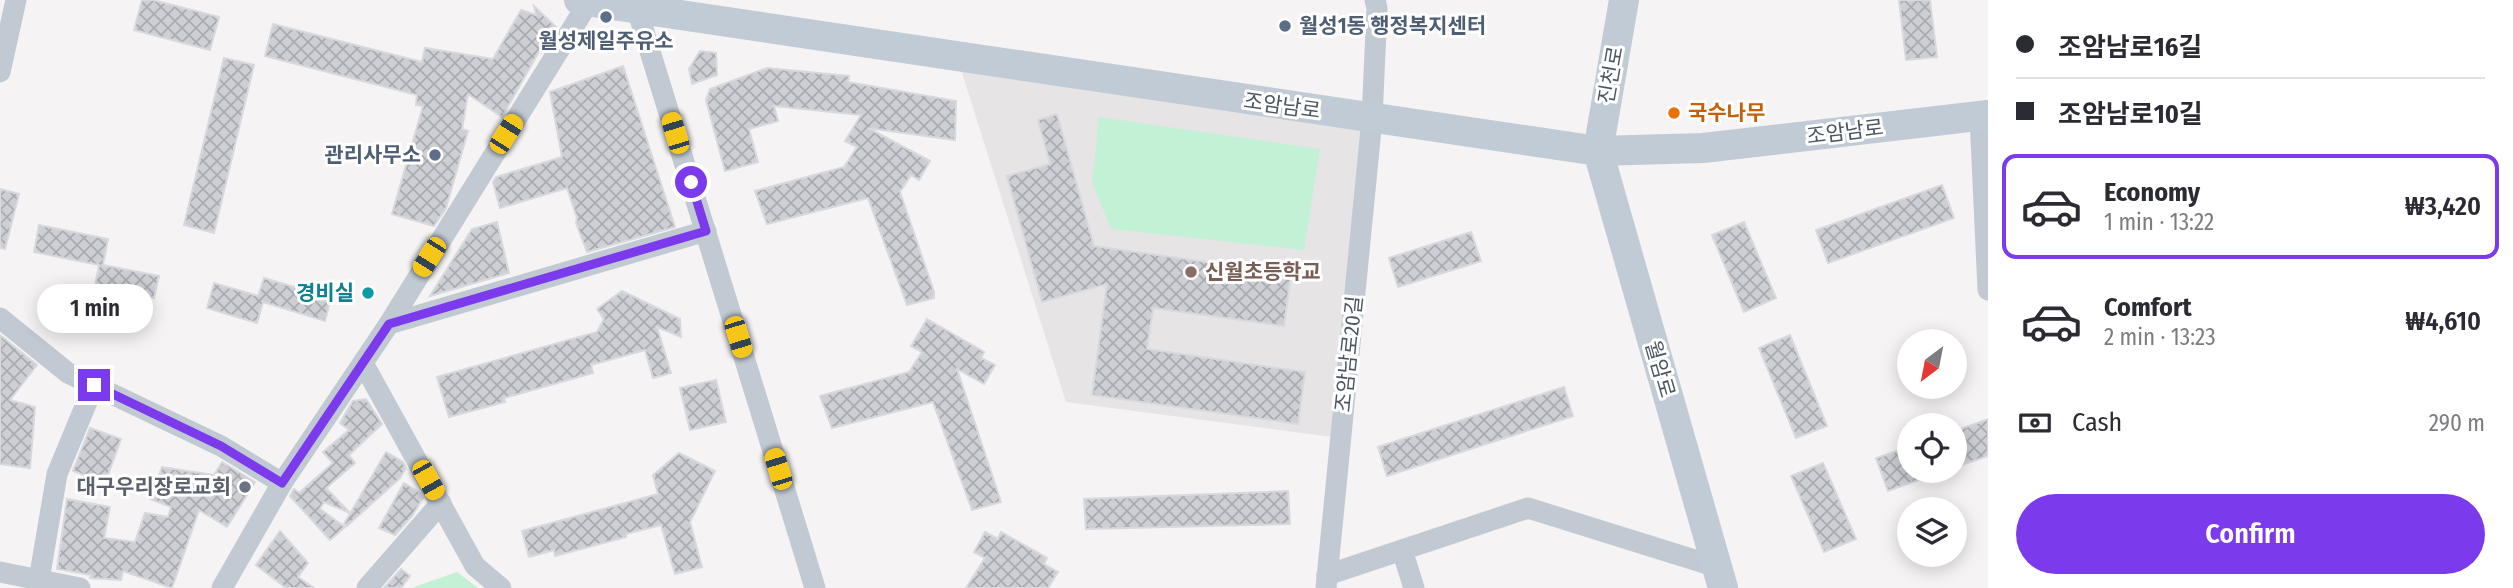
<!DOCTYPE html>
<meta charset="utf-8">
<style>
body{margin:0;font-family:"Fira Sans Condensed","Noto Sans KR",sans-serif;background:#f7f7f7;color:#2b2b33;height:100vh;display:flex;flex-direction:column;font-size:26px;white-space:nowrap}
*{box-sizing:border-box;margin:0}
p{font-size:23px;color:#7c7c81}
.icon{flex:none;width:38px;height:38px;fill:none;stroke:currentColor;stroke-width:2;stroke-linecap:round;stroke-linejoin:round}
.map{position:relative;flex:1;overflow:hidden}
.panel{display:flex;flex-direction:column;background:#fff;width:525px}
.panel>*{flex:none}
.guide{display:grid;align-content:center;height:154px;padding:0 28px;background:#fff}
.needle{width:46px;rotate:212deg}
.fabs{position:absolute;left:1897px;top:329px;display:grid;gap:14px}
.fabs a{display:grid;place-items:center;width:70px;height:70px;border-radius:50%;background:#fff;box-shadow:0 4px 18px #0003;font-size:35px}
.end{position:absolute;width:32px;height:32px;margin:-16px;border:9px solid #7c3aed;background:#fff;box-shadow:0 0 0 4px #fff}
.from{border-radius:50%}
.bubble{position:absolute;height:49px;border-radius:24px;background:#fff;box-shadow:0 4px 18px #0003;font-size:23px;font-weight:600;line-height:49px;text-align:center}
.car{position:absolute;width:21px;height:42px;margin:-21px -10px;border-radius:9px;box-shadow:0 0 5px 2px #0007;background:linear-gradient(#f5c518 24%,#345 0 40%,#f5c518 0 76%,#345 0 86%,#f5c518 0)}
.guide b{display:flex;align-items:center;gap:24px;height:66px;font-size:26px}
.guide b+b{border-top:2px solid #e1e1e2}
.guide i{width:18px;height:18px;background:#2b2b33}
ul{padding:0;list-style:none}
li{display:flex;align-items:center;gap:21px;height:105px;margin:0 14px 10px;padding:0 14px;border:4px solid transparent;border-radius:14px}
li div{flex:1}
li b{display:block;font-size:26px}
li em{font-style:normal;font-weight:600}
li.current{border-color:#7c3aed}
li>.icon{width:63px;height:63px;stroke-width:1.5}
.pay{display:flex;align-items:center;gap:18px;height:77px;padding:0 28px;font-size:26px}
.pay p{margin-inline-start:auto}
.primary-button{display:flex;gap:14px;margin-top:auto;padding:14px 28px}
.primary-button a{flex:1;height:80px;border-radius:42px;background:#7c3aed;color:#fff;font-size:28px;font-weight:600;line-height:80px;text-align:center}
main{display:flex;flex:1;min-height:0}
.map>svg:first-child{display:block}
.education{fill:#e6e4e5}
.pitch{fill:#c3f1d5}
.building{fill:url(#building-cross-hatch);stroke:#d7d9de;stroke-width:2}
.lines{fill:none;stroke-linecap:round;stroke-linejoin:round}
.minor{stroke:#c1cad2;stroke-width:21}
.secondary{stroke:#c1cbd6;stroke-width:30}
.route{stroke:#7c3aed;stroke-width:9}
.service-dot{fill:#5c6f8a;stroke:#fff;stroke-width:2.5}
.food-dot{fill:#e8710a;stroke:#fff;stroke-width:2.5}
.education-dot{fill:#8d6e63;stroke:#fff;stroke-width:2.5}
.culture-dot{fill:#0f9aa8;stroke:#fff;stroke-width:2.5}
.worship-dot{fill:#6b7280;stroke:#fff;stroke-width:2.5}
.labels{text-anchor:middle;stroke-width:6;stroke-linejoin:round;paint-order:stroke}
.service-label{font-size:21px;font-weight:bold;fill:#4e5e75;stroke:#fff;text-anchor:start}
.street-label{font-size:21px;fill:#4a5661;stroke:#fff}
.food-label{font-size:21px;font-weight:bold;fill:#c56008;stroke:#fff;text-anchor:start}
.education-label{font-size:21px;font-weight:bold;fill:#785e54;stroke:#fff;text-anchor:start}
.culture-label{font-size:21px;font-weight:bold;fill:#0d838f;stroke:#fff;text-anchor:end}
.worship-label{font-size:21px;font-weight:bold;fill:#5b616d;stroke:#fff;text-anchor:end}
</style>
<main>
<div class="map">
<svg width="1988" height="588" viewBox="0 0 1988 588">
<defs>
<pattern id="building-cross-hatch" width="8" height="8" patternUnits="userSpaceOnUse" patternTransform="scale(1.75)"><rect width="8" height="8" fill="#cdcfd5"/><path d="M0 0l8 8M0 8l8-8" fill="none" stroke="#a8abb0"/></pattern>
</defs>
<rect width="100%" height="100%" fill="#f5f3f3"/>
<!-- education -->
<polygon class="education" points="957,57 1372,119 1340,438 1066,402"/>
<!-- pitch -->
<g class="pitch">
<polygon points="1099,117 1320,149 1304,250 1111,229 1092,182"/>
<polygon points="457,572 478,588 413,588 417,586"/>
</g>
<!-- building -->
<g class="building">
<polygon points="142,0 153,0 219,17 210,50 134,30"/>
<polygon points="1899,0 1930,0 1937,57 1906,60"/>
<polygon points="534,6 556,27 542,51 542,46 502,117 468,94 462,129 468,131 446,208 434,226 392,214 423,106 416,105 417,95 265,56 273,24 422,62 425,48 493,59 521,10 536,15"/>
<polygon points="700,51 716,53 717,75 692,84 689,69"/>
<polygon points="224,58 254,65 214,233 184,225"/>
<polygon points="623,66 675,227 587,252 576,223 577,218 567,188 500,208 493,182 496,177 562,157 550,92"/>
<polygon points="767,68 849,76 848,82 956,101 955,140 868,128 930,161 919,180 911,175 900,192 934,292 934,298 907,305 868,198 767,224 755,191 844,167 857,147 845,141 861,115 774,106 778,121 749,129 758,162 725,171 706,100 710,89"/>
<polygon points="1057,114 1094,246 1291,274 1284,326 1153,308 1147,349 1305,372 1298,424 1092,395 1107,284 1042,302 1007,176 1050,164 1038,120"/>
<polygon points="1942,185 1954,218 1828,263 1816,230"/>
<polygon points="0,189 19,194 5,249 0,248"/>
<polygon points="497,222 509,273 430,296 472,229"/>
<polygon points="1744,222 1776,298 1744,312 1712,235"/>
<polygon points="39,225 108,239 103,265 159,276 154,298 95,286 99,265 34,252"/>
<polygon points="1471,232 1481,261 1398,287 1389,258"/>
<polygon points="264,278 331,298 325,321 263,302 257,323 207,308 214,283 258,296"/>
<polygon points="622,291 680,319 681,337 657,327 671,373 653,378 645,350 591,365 593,373 504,398 505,402 449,417 437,377 597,332 604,319 597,309"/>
<polygon points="927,319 984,352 981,358 995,365 984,384 957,369 1001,502 972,510 933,402 832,428 820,396 909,372 922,352 911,346"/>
<polygon points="0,335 37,365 10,400 35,407 30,468 0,464"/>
<polygon points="1790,335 1827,426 1796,438 1759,348"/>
<polygon points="716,380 726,422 690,430 680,388"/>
<polygon points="1564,387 1573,416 1387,476 1378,447"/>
<polygon points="366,399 382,424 349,455 355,463 326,488 350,513 324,502 320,509 345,527 330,540 290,496 294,489 299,493 333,463 323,452 349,430 340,423 353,401"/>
<polygon points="1988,419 1988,456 1955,467 1955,431"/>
<polygon points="90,428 121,439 105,483 73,471"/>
<polygon points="1909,447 1909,471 1938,471 1938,473 1888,491 1876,458"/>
<polygon points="386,452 403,462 406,468 400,478 347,526 344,524"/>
<polygon points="679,453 715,471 690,522 702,567 675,574 661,525 626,534 626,537 555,556 554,550 529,557 522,531 658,494 653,475"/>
<polygon points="222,462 255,482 227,527 199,510 172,588 123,571 121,580 90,578 91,575 57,569 67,499 110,507 104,538 135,542 145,513 168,517 171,507 150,499 162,467 214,475"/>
<polygon points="1823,463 1856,539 1824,552 1791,476"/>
<polygon points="404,483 419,492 423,498 412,516 395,535 379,528"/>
<polygon points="1288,491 1290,524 1086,529 1084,499"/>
<polygon points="280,531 308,563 298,577 314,588 286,588 256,565"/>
<polygon points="985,532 998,539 1001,532 1047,558 1044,564 1058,572 1048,588 966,588 985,558 974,552"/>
<polygon points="401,569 410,576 401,588 384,588"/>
</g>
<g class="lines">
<!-- minor -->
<g class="minor">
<polyline points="637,9 815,588"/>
<polyline points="0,72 16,0"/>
<polyline points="1980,116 1988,290"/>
<polyline points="0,318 68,373 221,446 282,483"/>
<polyline points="389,324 706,231"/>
<polyline points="363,363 475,566 501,588"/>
<polyline points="1402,550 1414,588"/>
<polyline points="0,572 80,588"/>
<polyline points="1327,575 1528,508 1717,567"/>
<polyline points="39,580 57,474 94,385"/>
<polyline points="222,588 282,483 389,324 590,0"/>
<polyline points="367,588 441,503"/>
<polyline points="1326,588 1372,119 1377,8 1375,0"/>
</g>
<!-- secondary -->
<g class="secondary">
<polyline points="579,0 1598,151 1703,148 1988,115"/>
<polyline points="1624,0 1598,151 1723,588"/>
</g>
</g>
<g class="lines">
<!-- route -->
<polyline class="route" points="94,385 221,446 282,483 389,324 706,231 691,182"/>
</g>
<!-- markers -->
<g class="service-dot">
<circle cx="606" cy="17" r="7"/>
<circle cx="1285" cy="26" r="7"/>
<circle cx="435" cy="155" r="7"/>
</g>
<circle class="food-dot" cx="1674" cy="113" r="7"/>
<circle class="education-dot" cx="1191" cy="272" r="7"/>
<circle class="culture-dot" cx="368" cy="293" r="7"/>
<circle class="worship-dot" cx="245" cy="487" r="7"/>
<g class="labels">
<!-- service labels -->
<g class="service-label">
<text x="1299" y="33">월성1동 행정복지센터</text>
<text x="606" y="48" text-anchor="middle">월성제일주유소</text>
<text x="421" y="162" text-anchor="end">관리사무소</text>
</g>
<!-- street labels -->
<g class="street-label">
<text transform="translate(1611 75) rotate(-80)" y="7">진천로</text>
<text transform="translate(1282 106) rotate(8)" y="7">조암남로</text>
<text transform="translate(1845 132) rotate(-7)" y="7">조암남로</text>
<text transform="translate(1349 354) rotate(-84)" y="7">조암남로20길</text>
<text transform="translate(1660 369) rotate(74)" y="7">월암로</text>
</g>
<!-- food labels -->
<g class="food-label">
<text x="1688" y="120">국수나무</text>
</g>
<!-- education labels -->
<g class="education-label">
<text x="1205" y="279">신월초등학교</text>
</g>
<!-- culture labels -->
<g class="culture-label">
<text x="354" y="300">경비실</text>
</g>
<!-- worship labels -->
<g class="worship-label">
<text x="231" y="494">대구우리장로교회</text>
</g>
</g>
</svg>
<div class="fabs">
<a><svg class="needle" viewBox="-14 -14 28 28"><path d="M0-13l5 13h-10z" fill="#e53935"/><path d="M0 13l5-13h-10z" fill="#7c7c81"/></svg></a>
<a><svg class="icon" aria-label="locate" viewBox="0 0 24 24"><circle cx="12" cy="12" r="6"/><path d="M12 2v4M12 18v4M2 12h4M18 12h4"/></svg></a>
<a><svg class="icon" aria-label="layers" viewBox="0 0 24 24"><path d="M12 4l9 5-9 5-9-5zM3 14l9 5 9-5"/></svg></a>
</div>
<i class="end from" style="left:691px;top:182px"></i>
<i class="end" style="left:94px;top:385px"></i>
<div class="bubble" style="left:37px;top:284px;width:116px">1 min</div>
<i class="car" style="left:675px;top:133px;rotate:343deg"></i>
<i class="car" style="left:506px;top:134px;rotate:32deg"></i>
<i class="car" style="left:429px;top:257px;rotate:212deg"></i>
<i class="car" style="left:738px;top:337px;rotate:163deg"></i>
<i class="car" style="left:778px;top:469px;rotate:343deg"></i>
<i class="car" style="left:428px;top:480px;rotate:151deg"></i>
</div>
<section class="panel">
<div class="guide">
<b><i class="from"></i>조암남로16길</b>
<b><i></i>조암남로10길</b>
</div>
<ul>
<li class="current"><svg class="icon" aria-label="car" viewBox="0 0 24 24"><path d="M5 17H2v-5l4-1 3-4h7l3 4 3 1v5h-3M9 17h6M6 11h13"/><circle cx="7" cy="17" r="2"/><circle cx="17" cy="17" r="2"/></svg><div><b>Economy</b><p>1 min · 13:22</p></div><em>₩3,420</em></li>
<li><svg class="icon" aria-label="car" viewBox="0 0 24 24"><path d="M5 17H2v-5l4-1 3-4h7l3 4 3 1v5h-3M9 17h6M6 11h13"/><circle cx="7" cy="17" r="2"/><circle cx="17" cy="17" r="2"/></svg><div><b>Comfort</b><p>2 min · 13:23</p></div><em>₩4,610</em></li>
</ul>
<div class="pay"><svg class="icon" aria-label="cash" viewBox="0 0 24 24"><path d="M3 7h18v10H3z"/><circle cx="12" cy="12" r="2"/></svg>Cash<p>290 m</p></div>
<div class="primary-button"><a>Confirm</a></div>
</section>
</main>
